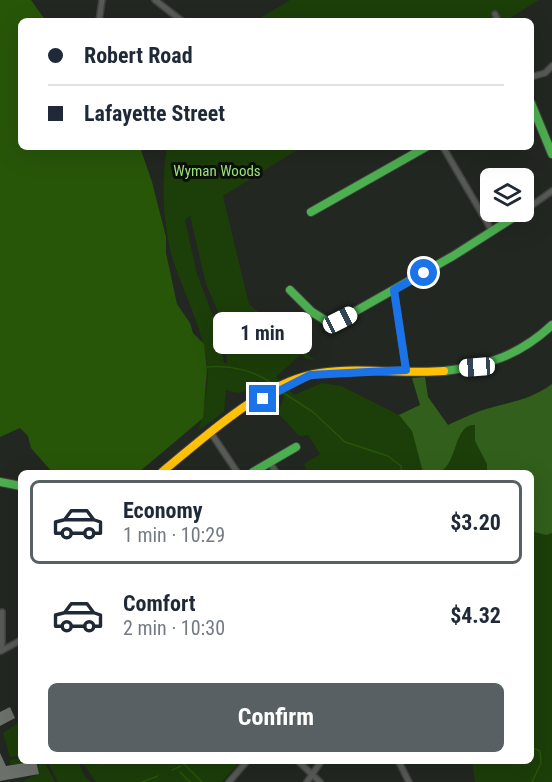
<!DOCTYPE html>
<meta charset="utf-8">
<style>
body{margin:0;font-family:"Roboto Condensed",sans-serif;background:#f6f6f7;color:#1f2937;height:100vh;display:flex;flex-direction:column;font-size:22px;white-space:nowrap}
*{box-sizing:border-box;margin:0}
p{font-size:20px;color:#747a83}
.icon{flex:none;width:33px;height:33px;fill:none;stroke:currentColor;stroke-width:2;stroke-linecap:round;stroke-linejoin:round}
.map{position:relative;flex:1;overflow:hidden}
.drawer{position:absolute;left:18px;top:470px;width:516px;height:294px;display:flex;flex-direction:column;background:#fff;border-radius:9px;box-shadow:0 6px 24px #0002}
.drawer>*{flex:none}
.guide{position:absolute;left:18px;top:18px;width:516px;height:132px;border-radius:9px;box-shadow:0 6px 24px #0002;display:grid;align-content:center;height:132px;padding:0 30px;background:#fff}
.controls{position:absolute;left:480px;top:168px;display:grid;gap:12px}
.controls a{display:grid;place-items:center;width:54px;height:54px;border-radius:9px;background:#fff;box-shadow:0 6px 24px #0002;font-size:30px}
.end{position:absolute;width:27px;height:27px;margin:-14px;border:8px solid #1a73e8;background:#fff;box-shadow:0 0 0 3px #fff}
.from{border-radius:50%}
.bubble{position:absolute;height:42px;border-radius:9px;background:#fff;box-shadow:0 6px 24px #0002;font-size:20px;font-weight:700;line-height:42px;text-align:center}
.car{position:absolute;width:18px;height:36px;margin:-18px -9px;border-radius:8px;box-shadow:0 0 4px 2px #0007;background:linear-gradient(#fff 24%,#345 0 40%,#fff 0 76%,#345 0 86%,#fff 0)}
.guide b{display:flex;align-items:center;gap:21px;height:57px;font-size:22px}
.guide b+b{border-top:2px solid #e0e1e3}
.guide i{width:15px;height:15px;background:#1f2937}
ul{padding:10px 0 0;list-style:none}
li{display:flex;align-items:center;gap:18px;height:84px;margin:0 12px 9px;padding:0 18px;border:3px solid transparent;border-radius:9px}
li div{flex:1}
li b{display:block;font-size:22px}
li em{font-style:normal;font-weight:700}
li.active{border-color:#586064}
li>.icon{width:54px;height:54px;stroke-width:1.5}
.primary-button{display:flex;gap:12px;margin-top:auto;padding:12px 30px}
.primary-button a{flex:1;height:69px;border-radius:9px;background:#586064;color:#fff;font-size:24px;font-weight:700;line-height:69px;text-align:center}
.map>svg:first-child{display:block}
.green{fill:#1c3e09;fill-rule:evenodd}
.forest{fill:#325f1b}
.water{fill:#275609}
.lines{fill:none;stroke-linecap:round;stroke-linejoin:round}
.stream{stroke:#275609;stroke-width:1.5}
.building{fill:#6d716b}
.street-casing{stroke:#3e433d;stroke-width:8}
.fast-casing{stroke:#3e433d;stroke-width:10}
.slow-casing{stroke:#3e433d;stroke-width:10}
.street{stroke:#575a56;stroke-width:5}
.fast{stroke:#4caf50;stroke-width:8}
.slow{stroke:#ffc107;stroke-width:8}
.route{stroke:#1a73e8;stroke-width:8}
.labels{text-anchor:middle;stroke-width:6;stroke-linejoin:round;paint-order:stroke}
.park-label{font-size:15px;fill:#9de57f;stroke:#0d110c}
</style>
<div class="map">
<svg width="552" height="782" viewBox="0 0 552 782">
<rect width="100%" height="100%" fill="#222721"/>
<!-- green -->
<g class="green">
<polygon points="290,0 539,0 505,21 255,21"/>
<path d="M 167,147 L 302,147 L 223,196 L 249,304 L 314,360 L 307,359 L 301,354 L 276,377 L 294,395 L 322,383 L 341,386 L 399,415 L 420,405 L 412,378 L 425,377 L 428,397 L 448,425 C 459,420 469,415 480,411 C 507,402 527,402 552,384 L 552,782 L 475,782 L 472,761 L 531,760 L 531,472 L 304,472 L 307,470 L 304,464 L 320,454 L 308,435 L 299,436 L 278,413 L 284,397 L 257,380 C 248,392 241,396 226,390 L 224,412 L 199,430 C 203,408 210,384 207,362 C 201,324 183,292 172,257 C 163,223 161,182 167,147 ZM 190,216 L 206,284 L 222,321 L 227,363 L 224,363 L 218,329 L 197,274 L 185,220 Z"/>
<polygon points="21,721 21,756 10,757 3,733"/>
<polygon points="21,758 21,760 44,761 55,782 22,782 38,774 36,761 10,765 10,760"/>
<polygon points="47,761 78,761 85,777 91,782 58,782"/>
<polygon points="81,761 240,761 222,782 96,782"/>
</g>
<!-- forest -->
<path class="forest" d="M 425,377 L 428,397 L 448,425 C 459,420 469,415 480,411 C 507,402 527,402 552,384 L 552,533 L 546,535 L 531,531 L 531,472 L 487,472 L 487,464 L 475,441 L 475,425 C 453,423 458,467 438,472 C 433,474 427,472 423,472 L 412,431 L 399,415 L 420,405 L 412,378 Z"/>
<!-- water -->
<polygon class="water" points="0,0 31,0 46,21 21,21 21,147 137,147 141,150 152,182 166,237 166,253 177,304 190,323 193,333 204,344 207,370 203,418 139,472 52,472 31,448 28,436 20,428 0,437"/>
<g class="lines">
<!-- stream -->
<g class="stream">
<path d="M 207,367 C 230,365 255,370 274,385"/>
<polyline points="282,392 313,412 345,442 388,456 401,466 402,472"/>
<polyline points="531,747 540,751 541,763 532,782"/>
<polyline points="101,760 103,764"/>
<polyline points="184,764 202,782"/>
<polyline points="172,770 181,766"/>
<polyline points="180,772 190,782"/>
<polyline points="142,782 158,776"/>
</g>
</g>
<!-- building -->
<g class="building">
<polygon points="10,707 15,718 0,726 0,712"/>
<polygon points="0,753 6,766 36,761 39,774 0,781"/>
</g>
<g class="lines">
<defs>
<g id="street">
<polyline points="155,0 182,21"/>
<polyline points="495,14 498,21"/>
<polyline points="99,21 102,0"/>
<polyline points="531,77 545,73 552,66"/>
<polyline points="443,147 492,231"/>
<polyline points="524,211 552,191"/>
<polyline points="394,290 406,370"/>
<polyline points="211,433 237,472"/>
<polyline points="270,463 276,472"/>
<polyline points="2,612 2,650"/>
<polyline points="1,651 21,640"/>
<polyline points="297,760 320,782"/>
<polyline points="398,760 409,782"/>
<polyline points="229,782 248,760"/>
<polyline points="307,782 322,760"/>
</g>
<g id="fast">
<polyline points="531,103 552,154"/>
<polyline points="311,212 426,147"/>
<polyline points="290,290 312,312 328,322 340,320 453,256 522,212"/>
<path d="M 444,371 C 487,366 520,355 552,325"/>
<polyline points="253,472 296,447"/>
<polyline points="0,482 21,486"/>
</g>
<path id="slow" d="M 162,472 C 205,437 264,381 320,373 C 361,367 403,374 444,371"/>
</defs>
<!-- street casing -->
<use href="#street" class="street-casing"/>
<!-- fast casing -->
<use href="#fast" class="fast-casing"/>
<!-- slow casing -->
<use href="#slow" class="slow-casing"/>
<!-- street -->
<use href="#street" class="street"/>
<!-- fast -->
<use href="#fast" class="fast"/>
<!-- slow -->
<use href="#slow" class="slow"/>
</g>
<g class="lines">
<!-- route -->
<polyline class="route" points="263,399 310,375 406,370 394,290 424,273"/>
</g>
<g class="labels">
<!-- park labels -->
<g class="park-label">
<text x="217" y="176">Wyman Woods</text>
</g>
</g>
</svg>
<div class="controls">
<a><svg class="icon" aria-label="layers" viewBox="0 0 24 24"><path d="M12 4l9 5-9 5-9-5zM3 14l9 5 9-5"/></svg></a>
</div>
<i class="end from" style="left:424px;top:273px"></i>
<i class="end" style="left:263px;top:399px"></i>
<div class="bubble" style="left:213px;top:312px;width:99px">1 min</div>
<i class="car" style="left:340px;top:320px;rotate:63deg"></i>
<i class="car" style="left:477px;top:367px;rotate:266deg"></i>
<div class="guide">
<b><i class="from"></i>Robert Road</b>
<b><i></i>Lafayette Street</b>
</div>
<section class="drawer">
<ul>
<li class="active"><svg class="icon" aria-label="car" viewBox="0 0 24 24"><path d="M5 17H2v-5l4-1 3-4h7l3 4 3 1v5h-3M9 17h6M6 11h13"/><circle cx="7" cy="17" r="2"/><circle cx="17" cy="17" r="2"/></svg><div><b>Economy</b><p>1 min · 10:29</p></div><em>$3.20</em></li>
<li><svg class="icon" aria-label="car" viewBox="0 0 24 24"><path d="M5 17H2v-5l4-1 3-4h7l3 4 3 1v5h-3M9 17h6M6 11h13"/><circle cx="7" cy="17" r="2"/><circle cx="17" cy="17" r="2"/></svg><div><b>Comfort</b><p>2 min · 10:30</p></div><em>$4.32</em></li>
</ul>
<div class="primary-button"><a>Confirm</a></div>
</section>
</div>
